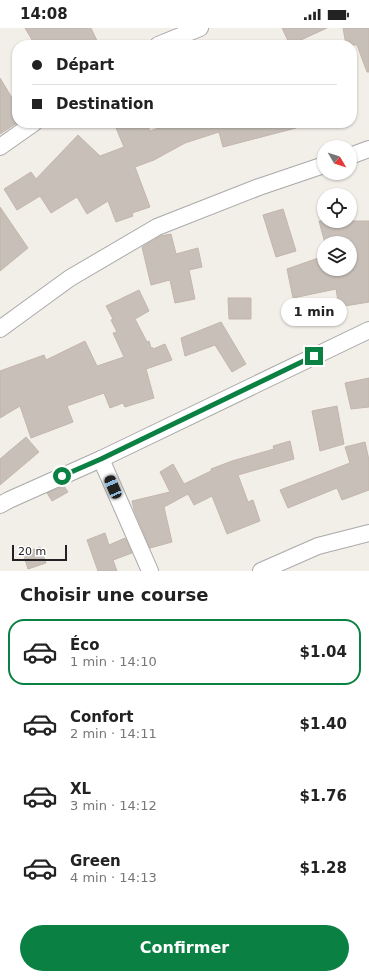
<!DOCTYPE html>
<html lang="fr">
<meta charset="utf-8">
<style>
body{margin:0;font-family:"DejaVu Sans",sans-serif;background:#f6f6f6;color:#222;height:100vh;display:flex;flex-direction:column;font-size:15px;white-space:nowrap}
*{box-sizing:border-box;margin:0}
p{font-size:13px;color:#767676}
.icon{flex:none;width:22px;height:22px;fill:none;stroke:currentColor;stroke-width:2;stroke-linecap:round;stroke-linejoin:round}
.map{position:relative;height:543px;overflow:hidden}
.drawer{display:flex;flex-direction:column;background:#fff;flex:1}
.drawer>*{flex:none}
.banner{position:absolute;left:12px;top:12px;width:345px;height:88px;border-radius:16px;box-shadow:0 1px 3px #0004;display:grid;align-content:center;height:88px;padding:0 20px;background:#fff}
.needle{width:26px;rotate:129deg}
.buttons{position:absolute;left:317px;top:112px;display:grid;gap:8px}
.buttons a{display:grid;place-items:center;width:40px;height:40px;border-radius:50%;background:#fff;box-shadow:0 1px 3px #0004;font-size:20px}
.scale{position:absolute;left:12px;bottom:10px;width:55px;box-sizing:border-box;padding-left:4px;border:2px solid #222;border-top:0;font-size:11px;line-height:14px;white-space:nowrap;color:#222;-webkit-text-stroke:3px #fff;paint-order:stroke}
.end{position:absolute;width:18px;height:18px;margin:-9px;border:5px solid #0b8043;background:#fff;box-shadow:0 0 0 2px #fff}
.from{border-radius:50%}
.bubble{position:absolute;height:28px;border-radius:14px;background:#fff;box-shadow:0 1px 3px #0004;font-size:13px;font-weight:700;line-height:28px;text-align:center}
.car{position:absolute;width:12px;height:24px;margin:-12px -6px;border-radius:5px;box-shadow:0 0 3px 1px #0007;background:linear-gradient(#222 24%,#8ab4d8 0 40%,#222 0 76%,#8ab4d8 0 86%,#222 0)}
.banner b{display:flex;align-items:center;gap:14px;height:38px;font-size:15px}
.banner b+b{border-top:1px solid #e0e0e0}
.banner i{width:10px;height:10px;background:#222}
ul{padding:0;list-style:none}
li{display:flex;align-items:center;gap:12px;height:66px;margin:0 8px 6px;padding:0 12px;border:2px solid transparent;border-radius:16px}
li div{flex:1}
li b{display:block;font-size:15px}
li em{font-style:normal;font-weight:700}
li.active{border-color:#0b8043}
li>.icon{width:36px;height:36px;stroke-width:1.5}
h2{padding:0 20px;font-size:18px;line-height:48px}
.button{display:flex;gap:8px;margin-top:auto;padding:8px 20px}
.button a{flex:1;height:46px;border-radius:24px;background:#0b8043;color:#fff;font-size:16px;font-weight:700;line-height:46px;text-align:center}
.status{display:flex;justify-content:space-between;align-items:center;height:28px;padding:0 20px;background:#fff;direction:ltr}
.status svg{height:11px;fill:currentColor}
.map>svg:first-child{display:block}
.building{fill:#c7bfb8;stroke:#c4b6ab}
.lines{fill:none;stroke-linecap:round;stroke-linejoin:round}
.minor-casing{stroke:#a9a9a9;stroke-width:18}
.minor{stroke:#fff;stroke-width:16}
.route{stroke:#0b8043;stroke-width:5}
</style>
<div class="status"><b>14:08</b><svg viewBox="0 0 49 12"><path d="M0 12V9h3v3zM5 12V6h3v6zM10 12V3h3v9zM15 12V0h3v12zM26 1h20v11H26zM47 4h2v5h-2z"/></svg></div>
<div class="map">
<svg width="369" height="543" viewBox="0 0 369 543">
<rect width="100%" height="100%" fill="#f2efe9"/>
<!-- building -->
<g class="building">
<polygon points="25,0 91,0 99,17 35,17"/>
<polygon points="282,0 327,0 290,17"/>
<polygon points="343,0 369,0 369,44 367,44 357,17 346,17"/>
<polygon points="0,50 17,78 17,95 0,106"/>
<polygon points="114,95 137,95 140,101 147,97 150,103 174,95 295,95 296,100 223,119 219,104 185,115 154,132 135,139 150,179 132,185 133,188 116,194 108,173 87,186 77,169 51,185 40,168 17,182 4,161 31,144 36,151 78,107 100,128 124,119"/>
<polygon points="0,179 28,220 0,243"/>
<polygon points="283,181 296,223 276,229 263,187"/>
<polygon points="319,193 369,193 369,274 339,279 336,261 293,270 287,241 324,228 324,241 350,241 350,215 325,215"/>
<polygon points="171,206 176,226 198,220 202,239 189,242 195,271 175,275 170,252 151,257 142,219 160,208"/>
<polygon points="139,262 149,283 135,291 147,314 149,313 151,320 152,319 153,321 165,316 172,332 146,341 154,370 125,379 123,375 110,380 104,365 67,378 73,394 31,410 20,378 0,390 0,343 44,327 46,332 85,313 97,338 124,329 113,305 117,304 111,292 113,291 106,278"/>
<polygon points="228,270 251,270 251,291 229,291"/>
<polygon points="221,294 246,336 232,344 215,317 185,328 181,310"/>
<polygon points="369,350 369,379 351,381 345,355"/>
<polygon points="337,378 344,416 320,423 312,383"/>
<polygon points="26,409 39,424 0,457 0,431"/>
<polygon points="290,413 294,431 238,447 248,474 253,472 260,493 227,506 212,468 194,477 188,466 164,479 172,514 150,520 134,482 132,473 170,464 160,444 173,436 184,456 211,443 211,441 232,433 274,421 273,418"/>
<polygon points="365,414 369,432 369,462 342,472 337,460 288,480 280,462 350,435 345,419"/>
<polygon points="64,458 68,464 52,473 47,465"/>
<polygon points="105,505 109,517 125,510 132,525 113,532 117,543 98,543 87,512"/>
<polygon points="40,519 46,535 28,541 23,525"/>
</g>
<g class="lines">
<defs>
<g id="minor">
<polyline points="158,17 200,0"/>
<polyline points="0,119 34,95"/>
<polyline points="350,128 369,121"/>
<polyline points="0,301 70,250 157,199 259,159 324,137"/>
<polyline points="101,431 150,543"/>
<polyline points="0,477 9,472 101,431 369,302"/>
<polyline points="261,543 318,518 369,505"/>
</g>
</defs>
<!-- minor casing -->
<use href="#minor" class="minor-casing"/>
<!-- minor -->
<use href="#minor" class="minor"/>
</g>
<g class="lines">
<!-- route -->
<polyline class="route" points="62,448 101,431 314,328"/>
</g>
</svg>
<div class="buttons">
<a><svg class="needle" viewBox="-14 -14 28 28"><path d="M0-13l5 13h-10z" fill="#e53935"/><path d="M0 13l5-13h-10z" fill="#767676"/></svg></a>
<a><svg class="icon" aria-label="locate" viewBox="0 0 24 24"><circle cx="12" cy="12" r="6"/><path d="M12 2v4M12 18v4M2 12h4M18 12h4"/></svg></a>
<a><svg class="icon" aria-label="layers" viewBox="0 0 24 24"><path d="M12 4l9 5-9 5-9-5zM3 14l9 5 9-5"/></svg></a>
</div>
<div class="scale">20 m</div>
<i class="end from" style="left:62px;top:448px"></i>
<i class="end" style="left:314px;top:328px"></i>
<div class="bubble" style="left:281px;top:270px;width:66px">1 min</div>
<i class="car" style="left:113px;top:459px;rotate:337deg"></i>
<div class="banner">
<b><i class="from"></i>Départ</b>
<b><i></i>Destination</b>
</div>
</div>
<section class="drawer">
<h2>Choisir une course</h2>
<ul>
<li class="active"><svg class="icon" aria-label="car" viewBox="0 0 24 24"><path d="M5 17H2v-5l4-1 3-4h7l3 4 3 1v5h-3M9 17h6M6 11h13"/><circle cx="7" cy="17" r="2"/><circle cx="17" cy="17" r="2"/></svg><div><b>Éco</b><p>1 min · 14:10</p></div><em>$1.04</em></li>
<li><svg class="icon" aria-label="car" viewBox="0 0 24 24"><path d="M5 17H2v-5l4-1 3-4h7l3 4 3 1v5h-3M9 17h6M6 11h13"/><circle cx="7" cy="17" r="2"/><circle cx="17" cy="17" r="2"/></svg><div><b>Confort</b><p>2 min · 14:11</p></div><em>$1.40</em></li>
<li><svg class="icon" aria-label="car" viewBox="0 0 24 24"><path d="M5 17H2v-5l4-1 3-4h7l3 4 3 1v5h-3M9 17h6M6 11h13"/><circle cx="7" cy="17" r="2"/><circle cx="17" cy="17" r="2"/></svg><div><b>XL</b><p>3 min · 14:12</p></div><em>$1.76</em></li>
<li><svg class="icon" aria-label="car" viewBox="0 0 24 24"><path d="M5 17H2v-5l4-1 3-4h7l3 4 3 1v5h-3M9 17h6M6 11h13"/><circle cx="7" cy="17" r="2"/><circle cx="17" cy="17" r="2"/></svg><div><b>Green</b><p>4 min · 14:13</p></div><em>$1.28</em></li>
</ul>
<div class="button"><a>Confirmer</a></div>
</section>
